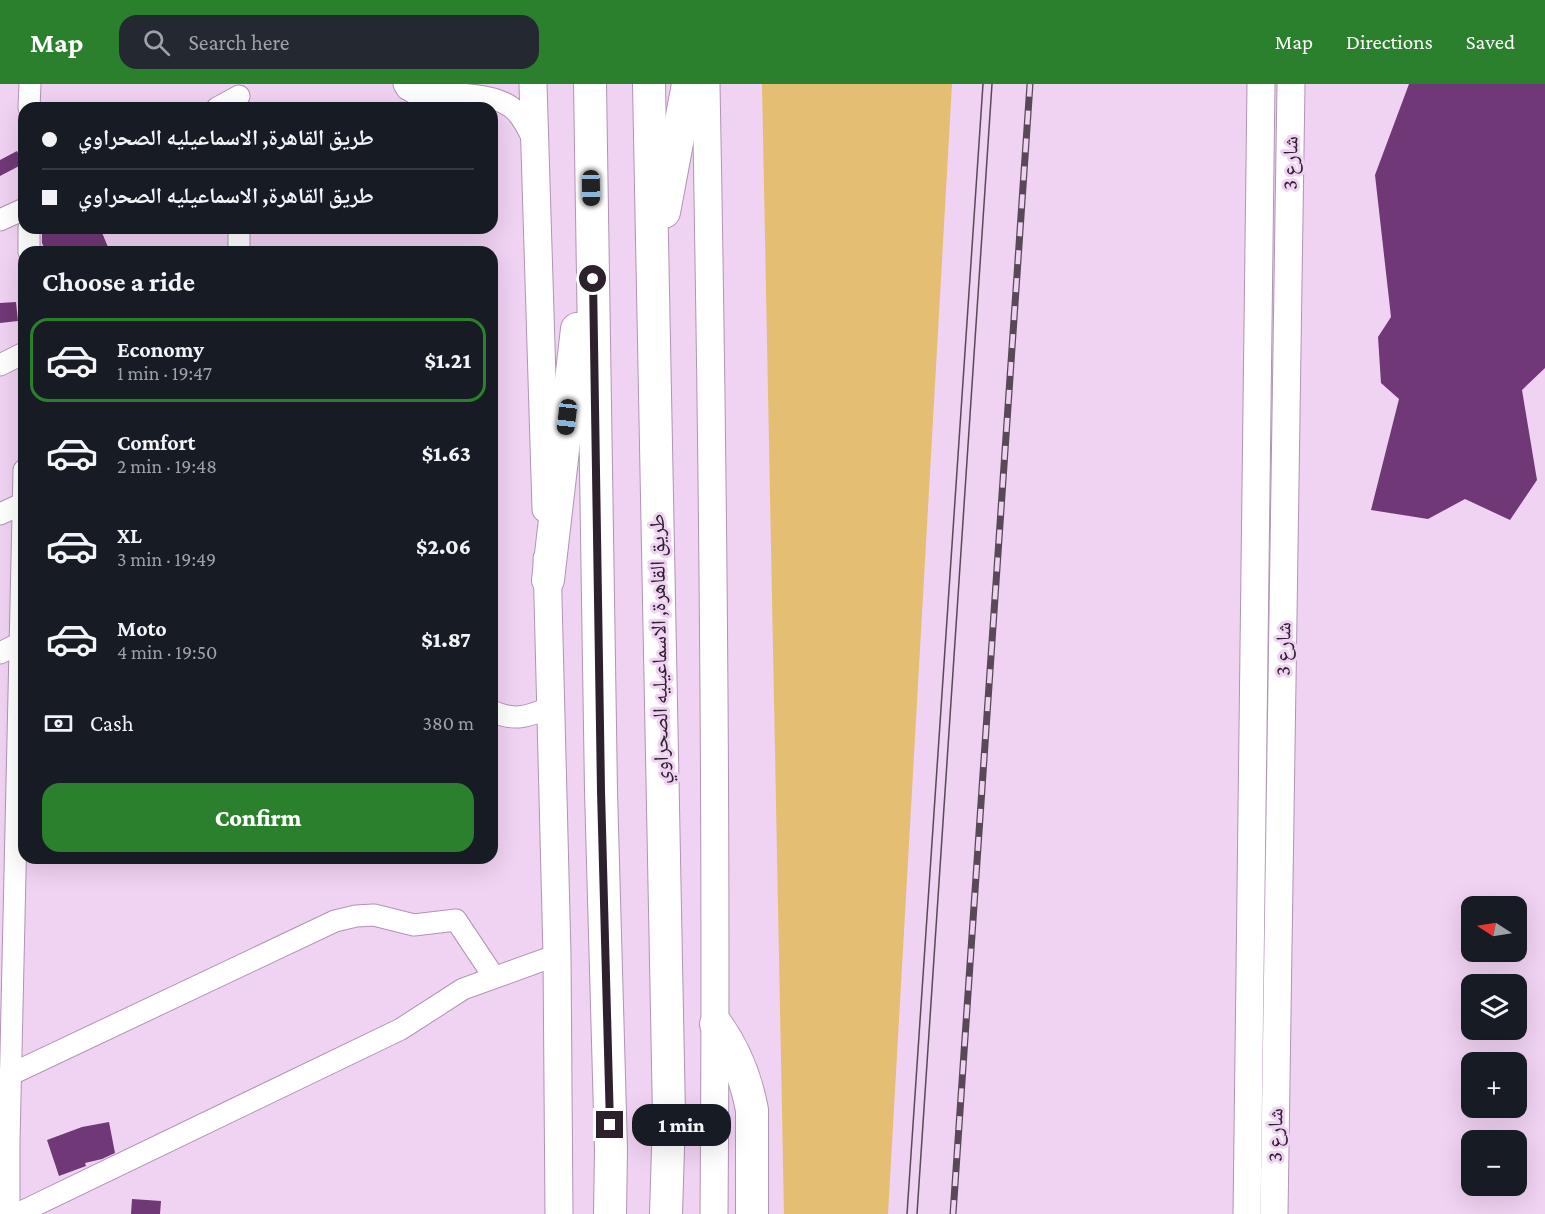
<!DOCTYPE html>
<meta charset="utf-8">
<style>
body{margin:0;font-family:"Crimson Pro","Noto Naskh Arabic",serif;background:#242831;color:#f1f3f6;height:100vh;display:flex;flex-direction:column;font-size:22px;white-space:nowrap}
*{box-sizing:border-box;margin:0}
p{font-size:20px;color:#9ea1a6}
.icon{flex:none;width:33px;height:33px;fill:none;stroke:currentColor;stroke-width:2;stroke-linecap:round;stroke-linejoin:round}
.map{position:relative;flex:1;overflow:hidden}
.sheet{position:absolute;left:18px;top:162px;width:480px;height:618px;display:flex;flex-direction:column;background:#171b24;border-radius:18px;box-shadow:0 6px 24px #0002}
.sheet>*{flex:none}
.banner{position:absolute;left:18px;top:18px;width:480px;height:132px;border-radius:18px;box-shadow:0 6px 24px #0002;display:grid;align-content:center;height:132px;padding:0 24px;background:#171b24}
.needle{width:39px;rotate:282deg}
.tools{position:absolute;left:1461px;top:812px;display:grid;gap:12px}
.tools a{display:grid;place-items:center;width:66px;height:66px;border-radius:12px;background:#171b24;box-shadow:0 6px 24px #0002;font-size:30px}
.end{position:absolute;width:27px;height:27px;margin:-14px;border:8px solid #2c212c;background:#fff;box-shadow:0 0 0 3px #fff}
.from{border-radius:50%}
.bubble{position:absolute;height:42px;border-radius:18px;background:#171b24;box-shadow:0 6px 24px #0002;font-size:20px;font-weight:800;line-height:42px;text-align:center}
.car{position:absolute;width:18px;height:36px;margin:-18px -9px;border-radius:8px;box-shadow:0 0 4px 2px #0007;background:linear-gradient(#222 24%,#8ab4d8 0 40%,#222 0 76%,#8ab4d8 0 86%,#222 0)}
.banner b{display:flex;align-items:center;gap:21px;height:57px;font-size:22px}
.banner b+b{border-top:2px solid #363941}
.banner i{width:15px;height:15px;background:#f1f3f6}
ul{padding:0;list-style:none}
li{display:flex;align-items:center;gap:18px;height:84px;margin:0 12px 9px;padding:0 12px;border:3px solid transparent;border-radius:18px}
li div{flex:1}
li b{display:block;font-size:22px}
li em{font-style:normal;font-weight:800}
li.selected{border-color:#2b802e}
li>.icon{width:54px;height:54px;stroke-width:1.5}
h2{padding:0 24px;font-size:27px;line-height:72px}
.pay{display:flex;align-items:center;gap:15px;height:66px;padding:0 24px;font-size:22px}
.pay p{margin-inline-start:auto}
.button{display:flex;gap:12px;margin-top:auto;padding:12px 24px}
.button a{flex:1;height:69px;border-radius:18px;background:#2b802e;color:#fff;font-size:24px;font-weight:800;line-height:69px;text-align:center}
header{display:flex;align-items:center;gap:36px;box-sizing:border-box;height:84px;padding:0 30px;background:#2b802e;color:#fff}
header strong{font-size:28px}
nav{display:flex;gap:33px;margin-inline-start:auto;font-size:21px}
.search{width:420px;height:54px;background:#242831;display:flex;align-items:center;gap:15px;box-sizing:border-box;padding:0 21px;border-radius:18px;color:#9ea1a6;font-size:22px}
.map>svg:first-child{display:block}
.green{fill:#e4be73}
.building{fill:#713877}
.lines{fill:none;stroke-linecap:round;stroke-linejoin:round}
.minor-casing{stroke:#b094b3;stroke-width:23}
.major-casing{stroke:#b094b3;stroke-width:29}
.highway-casing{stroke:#b094b3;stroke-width:34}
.minor{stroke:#fff;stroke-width:21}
.major{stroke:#fff;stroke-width:27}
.highway{stroke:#fff;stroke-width:32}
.tram{stroke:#584858;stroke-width:1.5}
.rail-casing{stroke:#584858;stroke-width:7}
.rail{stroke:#f0d2f2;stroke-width:4.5;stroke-dasharray:14;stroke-linecap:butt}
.route{stroke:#2c212c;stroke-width:8}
.labels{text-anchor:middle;stroke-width:6;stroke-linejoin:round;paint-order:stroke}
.street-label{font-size:21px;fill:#2c212c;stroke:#f0d2f2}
</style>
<header>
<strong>Map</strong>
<div class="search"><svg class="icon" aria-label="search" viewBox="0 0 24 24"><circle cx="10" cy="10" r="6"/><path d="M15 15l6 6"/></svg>Search here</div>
<nav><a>Map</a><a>Directions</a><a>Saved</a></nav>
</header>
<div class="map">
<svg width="1545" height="1130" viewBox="0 0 1545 1130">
<rect width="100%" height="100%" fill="#f0d2f2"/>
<!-- green -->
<polygon class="green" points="762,0 952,0 888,1130 784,1130"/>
<!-- building -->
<g class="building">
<polygon points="1409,0 1545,0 1545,284 1522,306 1537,396 1510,436 1465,415 1428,435 1371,426 1399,315 1381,299 1378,253 1391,233 1375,91"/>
<polygon points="17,67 23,80 0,92 0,76"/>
<polygon points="42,144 100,144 108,163 97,168 46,168 42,159"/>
<polygon points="16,218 18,237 0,239 0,219"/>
<polygon points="109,1038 115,1069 102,1075 85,1079 86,1082 59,1092 47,1056 82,1043"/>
<polygon points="132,1115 161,1117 160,1130 131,1130"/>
</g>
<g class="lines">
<defs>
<g id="minor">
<path d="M 404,0 L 407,5 L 414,9 C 441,10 489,7 511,23 C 522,31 529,46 534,58"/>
<polyline points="29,24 30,0"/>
<polyline points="217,24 239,12"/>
<polyline points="0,136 24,125"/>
<polyline points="29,168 29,144"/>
<polyline points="239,168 239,144"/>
<polyline points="0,281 24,269"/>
<polyline points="0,430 24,419"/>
<polyline points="0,569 24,557"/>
<path d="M 492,627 C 514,638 530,632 551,623"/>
<polyline points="1,995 335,837 356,832 374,831 414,841 456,836 494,893"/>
<polyline points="9,1130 9,1058 24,386"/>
<polyline points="17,1130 401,945 463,905 557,871"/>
</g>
<g id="major">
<polyline points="533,0 546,425"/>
<path d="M 706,0 C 713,377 717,753 714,1130"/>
<polyline points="547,475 557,871 559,1130"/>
<polyline points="1247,1130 1261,0"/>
<polyline points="1274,1130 1291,0"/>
</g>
<g id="highway">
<polyline points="590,0 601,707 611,1065 610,1130"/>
<polyline points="649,0 669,1032 666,1130"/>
<polyline points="664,128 688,0"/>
<polyline points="548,496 577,245"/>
<path d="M 716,940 C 735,966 746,994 752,1026 L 752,1130"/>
</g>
</defs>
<!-- minor casing -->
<use href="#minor" class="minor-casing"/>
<!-- major casing -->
<use href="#major" class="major-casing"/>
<!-- highway casing -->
<use href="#highway" class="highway-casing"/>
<!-- minor -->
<use href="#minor" class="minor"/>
<!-- major -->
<use href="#major" class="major"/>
<!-- highway -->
<use href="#highway" class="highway"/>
<!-- tram -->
<g class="tram">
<polyline points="907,1130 983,0"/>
<polyline points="917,1130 992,0"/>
</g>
<defs>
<polyline id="rail" points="953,1130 1030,0"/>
</defs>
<!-- rail casing -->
<use href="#rail" class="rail-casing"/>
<!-- rail -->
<use href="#rail" class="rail"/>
</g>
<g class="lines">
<!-- route -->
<polyline class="route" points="593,195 601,707 610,1041"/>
</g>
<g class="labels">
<!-- street labels -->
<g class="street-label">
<text transform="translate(1290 79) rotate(-89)" y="7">شارع 3</text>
<text transform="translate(659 565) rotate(-91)" y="7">طريق القاهرة, الاسماعيليه الصحراوي</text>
<text transform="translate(1283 565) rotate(-89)" y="7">شارع 3</text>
<text transform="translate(1275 1051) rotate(-89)" y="7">شارع 3</text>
</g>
</g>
</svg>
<div class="tools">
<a><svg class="needle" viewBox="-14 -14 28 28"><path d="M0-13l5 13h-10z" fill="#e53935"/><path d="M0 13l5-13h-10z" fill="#9ea1a6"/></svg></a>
<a><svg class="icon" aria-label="layers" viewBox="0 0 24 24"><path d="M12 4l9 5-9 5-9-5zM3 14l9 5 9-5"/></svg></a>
<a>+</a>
<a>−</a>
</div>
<i class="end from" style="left:593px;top:195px"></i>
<i class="end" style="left:610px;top:1041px"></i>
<div class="bubble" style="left:632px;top:1020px;width:99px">1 min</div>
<i class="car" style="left:591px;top:104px;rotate:179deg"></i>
<i class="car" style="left:567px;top:333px;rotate:187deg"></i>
<div class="banner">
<b><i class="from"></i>طريق القاهرة, الاسماعيليه الصحراوي</b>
<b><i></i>طريق القاهرة, الاسماعيليه الصحراوي</b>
</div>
<section class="sheet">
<h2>Choose a ride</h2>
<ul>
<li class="selected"><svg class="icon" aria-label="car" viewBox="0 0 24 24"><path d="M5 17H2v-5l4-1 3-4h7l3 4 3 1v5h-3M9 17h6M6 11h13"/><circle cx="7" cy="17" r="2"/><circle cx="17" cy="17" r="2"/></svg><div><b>Economy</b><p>1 min · 19:47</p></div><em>$1.21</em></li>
<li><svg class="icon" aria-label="car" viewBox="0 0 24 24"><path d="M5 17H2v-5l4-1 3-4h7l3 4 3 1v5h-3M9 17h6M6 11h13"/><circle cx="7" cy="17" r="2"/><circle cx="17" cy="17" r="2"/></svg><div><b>Comfort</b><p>2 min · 19:48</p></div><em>$1.63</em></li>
<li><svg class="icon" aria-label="car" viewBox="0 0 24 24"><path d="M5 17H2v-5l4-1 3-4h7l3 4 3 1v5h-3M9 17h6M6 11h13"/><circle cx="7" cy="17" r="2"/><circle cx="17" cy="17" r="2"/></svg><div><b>XL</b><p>3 min · 19:49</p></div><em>$2.06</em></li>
<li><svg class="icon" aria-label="car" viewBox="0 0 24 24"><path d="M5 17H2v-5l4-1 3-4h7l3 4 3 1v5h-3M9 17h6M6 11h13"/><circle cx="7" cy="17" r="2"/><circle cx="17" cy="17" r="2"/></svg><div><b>Moto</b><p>4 min · 19:50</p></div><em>$1.87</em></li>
</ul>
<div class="pay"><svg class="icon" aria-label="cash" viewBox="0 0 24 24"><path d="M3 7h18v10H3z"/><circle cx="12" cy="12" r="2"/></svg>Cash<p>380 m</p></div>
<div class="button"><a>Confirm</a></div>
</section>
</div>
